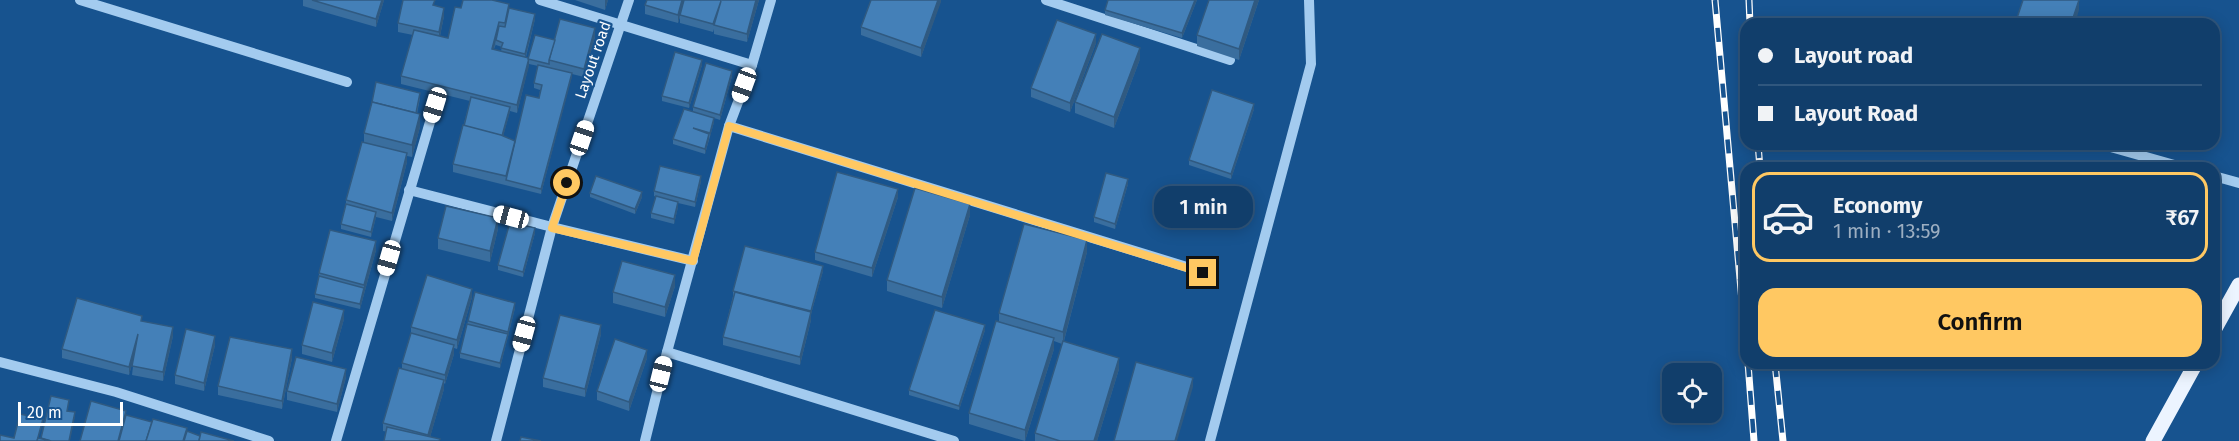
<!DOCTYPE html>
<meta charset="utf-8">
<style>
body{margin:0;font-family:"Fira Sans",sans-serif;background:#1a4571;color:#f1f3f6;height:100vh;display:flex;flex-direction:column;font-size:22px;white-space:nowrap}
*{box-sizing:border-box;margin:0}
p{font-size:20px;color:#9caec1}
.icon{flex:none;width:33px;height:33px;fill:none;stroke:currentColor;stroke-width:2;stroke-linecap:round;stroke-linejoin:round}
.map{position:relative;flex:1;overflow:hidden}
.details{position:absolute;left:1740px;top:162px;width:480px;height:207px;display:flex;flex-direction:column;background:#113e6b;border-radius:18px;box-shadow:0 3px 15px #0003,0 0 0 2px #30577e}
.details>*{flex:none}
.banner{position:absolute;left:1740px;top:18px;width:480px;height:132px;border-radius:18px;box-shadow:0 3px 15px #0003,0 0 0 2px #30577e;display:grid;align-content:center;height:132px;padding:0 18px;background:#113e6b}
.fabs{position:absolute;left:1662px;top:363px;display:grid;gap:12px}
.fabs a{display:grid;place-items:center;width:60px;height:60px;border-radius:12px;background:#113e6b;box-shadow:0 3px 15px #0003,0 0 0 2px #30577e;font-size:30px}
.scale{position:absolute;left:18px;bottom:15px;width:105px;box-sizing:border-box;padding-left:6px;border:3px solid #fff;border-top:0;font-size:16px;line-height:21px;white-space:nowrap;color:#fff;-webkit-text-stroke:4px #17538f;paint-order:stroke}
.end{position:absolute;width:27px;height:27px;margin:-14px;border:8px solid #ffc862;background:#111;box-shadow:0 0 0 3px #111}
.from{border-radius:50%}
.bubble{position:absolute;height:42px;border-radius:18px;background:#113e6b;box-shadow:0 3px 15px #0003,0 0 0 2px #30577e;font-size:20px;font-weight:600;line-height:42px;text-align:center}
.car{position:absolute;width:18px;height:36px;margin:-18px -9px;border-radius:8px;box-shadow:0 0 4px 2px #0007;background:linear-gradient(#fff 24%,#345 0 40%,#fff 0 76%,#345 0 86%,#fff 0)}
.banner b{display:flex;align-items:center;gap:21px;height:57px;font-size:22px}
.banner b+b{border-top:2px solid #30577e}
.banner i{width:15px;height:15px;background:#f1f3f6}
ul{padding:10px 0 0;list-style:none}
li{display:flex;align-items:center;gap:18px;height:90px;margin:0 12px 9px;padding:0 6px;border:3px solid #30577e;border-radius:18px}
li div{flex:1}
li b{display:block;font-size:22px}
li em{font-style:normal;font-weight:600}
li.on{border-color:#ffc862}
li>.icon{width:54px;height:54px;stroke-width:1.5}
.primary-button{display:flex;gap:12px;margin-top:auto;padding:12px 18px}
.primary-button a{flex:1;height:69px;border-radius:18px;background:#ffc862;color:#111;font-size:24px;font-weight:600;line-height:69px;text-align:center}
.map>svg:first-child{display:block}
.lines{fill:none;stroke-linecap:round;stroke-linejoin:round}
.minor{stroke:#a3cbef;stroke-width:10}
.major{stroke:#ecf4ff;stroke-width:15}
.rail-casing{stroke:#fff;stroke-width:7}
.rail{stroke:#17538f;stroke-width:4.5;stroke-dasharray:14;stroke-linecap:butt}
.wall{fill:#3a6e9e;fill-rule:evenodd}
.shaded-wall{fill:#305a81}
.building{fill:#4480b8;stroke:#305a81;stroke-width:1.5}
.route{stroke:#ffc862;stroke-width:8}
.labels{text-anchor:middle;stroke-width:4.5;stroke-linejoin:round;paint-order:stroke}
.street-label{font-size:15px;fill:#fff;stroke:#17538f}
</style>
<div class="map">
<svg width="2239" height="441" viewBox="0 0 2239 441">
<rect width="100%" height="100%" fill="#17538f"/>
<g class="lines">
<!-- minor -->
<g class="minor">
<polyline points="80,0 347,82"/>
<polyline points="540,0 752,65"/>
<polyline points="1046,0 1230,60"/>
<polyline points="729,126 1203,272"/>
<polyline points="2100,144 2185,168"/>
<polyline points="2214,176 2239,183"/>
<polyline points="409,190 552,227 693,261"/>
<polyline points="667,352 954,441"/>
<polyline points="0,362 116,392 269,441"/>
<polyline points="336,441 435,105"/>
<polyline points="496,441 552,227 629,0"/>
<polyline points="645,441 667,352 729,126 752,65 771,0"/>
<polyline points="1210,441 1311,64 1309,0"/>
</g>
<!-- major -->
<g class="major">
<polyline points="2214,330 2239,285"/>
<polyline points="2153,441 2196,363"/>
</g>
<defs>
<g id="rail">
<polyline points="1715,0 1746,346"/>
<polyline points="1749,0 1750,24"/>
<polyline points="1758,144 1760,168"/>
<polyline points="1748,363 1754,441"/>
<polyline points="1775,363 1783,441"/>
</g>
</defs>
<!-- rail casing -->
<use href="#rail" class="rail-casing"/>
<!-- rail -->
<use href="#rail" class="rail"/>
</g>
<!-- wall -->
<g class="wall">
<polygon points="303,0 384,0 376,27 303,6"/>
<polygon points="575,0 608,0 605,10"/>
<polygon points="759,0 747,42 714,34 714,29 713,32 680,23 680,17 678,23 645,14 645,5"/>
<polygon points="941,0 921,57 861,35 861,27"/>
<polygon points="1108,0 1197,0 1182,38 1105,15 1105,10"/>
<polygon points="1259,0 1239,60 1197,46 1197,35"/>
<path d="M 435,6 L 444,16 L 440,36 L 448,38 L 461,8 L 509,8 L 535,19 L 526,57 L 529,58 L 555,40 L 595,37 L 584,77 L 572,74 L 541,194 L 453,172 L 453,164 L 470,101 L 401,84 L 401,76 L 413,35 L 398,32 L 398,23 ZM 496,44 L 496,45 L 502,47 L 501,51 L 494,49 ZM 529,64 L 538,66 L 534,83 L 534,88 L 540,90 L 539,98 L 515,141 L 503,136 L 510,111 L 517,113 Z"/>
<polygon points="1096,43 1070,112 1031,97 1031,88"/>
<polygon points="1140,59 1114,128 1075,113 1075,102"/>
<polygon points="702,65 689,108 662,101 662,96"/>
<polygon points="732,76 720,120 714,118 714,122 705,154 673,144 673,139 693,111 693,107"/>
<polygon points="420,98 417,114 420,127 412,157 407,156 407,162 392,221 376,217 371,237 341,229 341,224 346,204 346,200 364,142 364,133"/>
<polygon points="1254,109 1231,179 1189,165 1189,160"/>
<polygon points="701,181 695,207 678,203 678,207 674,224 651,218 651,213 656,197 654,196 654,191"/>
<polygon points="1128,184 1115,229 1094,222 1094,217"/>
<polygon points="590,193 642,197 635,214 590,197"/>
<polygon points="898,197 872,277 815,260 815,252"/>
<polygon points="970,215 942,308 887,291 887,280"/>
<polygon points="498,229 490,262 438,249 438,238"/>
<polygon points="535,233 523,277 498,270 498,265"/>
<polygon points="376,250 360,309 315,298 315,294 319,276 319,273"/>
<polygon points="1087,252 1064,341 1119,369 1097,441 1035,441 1035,433 1062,344 1054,341 1054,349 1025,441 969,424 969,413 999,322 999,313"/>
<polygon points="823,271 811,314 811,320 800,365 723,345 723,337 733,296 733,291"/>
<polygon points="675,286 665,317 613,303 613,292"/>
<polygon points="472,297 457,349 454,348 454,354 445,384 444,383 444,389 430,437 440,441 383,431 383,423 402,369 402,363 411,333 411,327"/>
<polygon points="515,308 500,368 460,358 460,353 468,321"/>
<polygon points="344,319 332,362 302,354 302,345"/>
<polygon points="142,321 173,336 163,381 132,375 134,357 129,375 62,358 62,349"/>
<polygon points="985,330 959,410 909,395 909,390"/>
<polygon points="601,334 585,397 543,387 543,378"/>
<polygon points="215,345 204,391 175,384 175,375"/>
<polygon points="292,358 282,409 218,395 218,386"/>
<polygon points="647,358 629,411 597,400 597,391"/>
<polygon points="346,377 337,412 287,400 287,391"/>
</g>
<!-- shaded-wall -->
<g class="shaded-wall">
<polygon points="382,0 384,0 376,27 376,19"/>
<polygon points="605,0 608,0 605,10"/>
<polygon points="682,0 684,0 678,23 678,15"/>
<polygon points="756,0 759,0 747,42 747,34"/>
<polygon points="938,0 941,0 941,2 921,57 921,48"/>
<polygon points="1195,0 1197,0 1182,38 1182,33"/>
<polygon points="1255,0 1259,0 1239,60 1239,49"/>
<polygon points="2079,0 2079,10 2075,24 2071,24"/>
<polygon points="444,8 444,16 439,41 439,32"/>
<polygon points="535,14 535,19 525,59 525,54"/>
<polygon points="499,22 499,31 496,40 492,57 492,49"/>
<polygon points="595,28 595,37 584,77 584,69"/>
<polygon points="1096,34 1096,43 1070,112 1070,103"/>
<polygon points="1140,48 1140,59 1114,128 1114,117"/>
<polygon points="529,58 529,66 517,113 517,105"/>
<polygon points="702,60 702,65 689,108 689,103"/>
<polygon points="732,71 732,76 720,120 720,115"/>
<polygon points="572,73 572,77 541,194 541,189"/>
<polygon points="1254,104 1254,109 1231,179 1231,174"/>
<polygon points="510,107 510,112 501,144 501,139"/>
<polygon points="420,114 420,127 412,157 412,145"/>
<polygon points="714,118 714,122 710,137 710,133"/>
<polygon points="709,134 709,139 705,154 705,149"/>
<polygon points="407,153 407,162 392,221 392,213"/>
<polygon points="701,176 701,181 695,207 695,202"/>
<polygon points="1128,179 1128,184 1115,229 1115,224"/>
<polygon points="898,189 898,197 872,277 872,268"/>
<polygon points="642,192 642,197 635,214 635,209"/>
<polygon points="678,202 678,207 674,224 674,219"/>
<polygon points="970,204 970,215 942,308 942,297"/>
<polygon points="376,212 376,217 371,237 371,232"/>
<polygon points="498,218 498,229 490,262 490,251"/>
<polygon points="535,228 535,233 523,277 523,272"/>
<polygon points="1087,240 1087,252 1063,344 1063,332"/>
<polygon points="376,241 376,250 360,309 360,304 364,288 364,285"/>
<polygon points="823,266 823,271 811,314 811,320 800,365 800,357"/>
<polygon points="675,275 675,286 665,317 665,307"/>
<polygon points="472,289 472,297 457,349 457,340"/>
<polygon points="515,303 515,308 500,368 500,363"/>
<polygon points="344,310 344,319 332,362 332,353"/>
<polygon points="601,325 601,334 585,397 585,389"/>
<polygon points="985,325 985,330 959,410 959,406"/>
<polygon points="173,327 173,336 163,381 163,372"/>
<polygon points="138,334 138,343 129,375 129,367"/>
<polygon points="215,336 215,345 204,391 204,383"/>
<polygon points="1054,338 1054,349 1025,441 1025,430"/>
<polygon points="454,345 454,354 445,384 445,375"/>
<polygon points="292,349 292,358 282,409 282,401"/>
<polygon points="647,350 647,358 629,411 629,402"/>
<polygon points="1119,358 1119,369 1097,441 1094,441"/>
<polygon points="346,369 346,377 337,412 337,404"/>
<polygon points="1193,378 1193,387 1177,441 1175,441"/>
<polygon points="444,380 444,389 429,441 428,435"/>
<polygon points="75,412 75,417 70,441 69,441"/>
</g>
<!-- building -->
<g class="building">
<polygon points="312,0 382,0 376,19"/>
<polygon points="403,0 435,0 433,5 444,8 439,32 398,23"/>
<polygon points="463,0 492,0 509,4 505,23 499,22 492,49 529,58 517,105 401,76 414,30 448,38 455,7 461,8"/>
<polygon points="647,0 682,0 678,15 645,5"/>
<polygon points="684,0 756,0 747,34 714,25 721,1 713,24 680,15"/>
<polygon points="871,0 938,0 921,48 861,27"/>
<polygon points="1108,0 1195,0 1182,33 1105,10"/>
<polygon points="1209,0 1255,0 1239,49 1197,35"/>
<polygon points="2023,0 2079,0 2071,24 2015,24"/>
<polygon points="509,8 535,14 525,54 501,48 503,43 496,40 499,26 505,27"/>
<polygon points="560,19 595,28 584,69 549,60"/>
<polygon points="1057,20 1096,34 1070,103 1031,88"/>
<polygon points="1102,34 1140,48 1114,117 1075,102"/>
<polygon points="535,35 555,40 549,60 549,64 528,59"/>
<polygon points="675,52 702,60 689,103 662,96"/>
<polygon points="706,63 732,71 720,115 693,107"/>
<polygon points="538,65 572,73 541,189 506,180 526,95 539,98 542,85 534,83"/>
<polygon points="376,82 420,93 416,113 372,102"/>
<polygon points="1212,90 1254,104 1231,174 1189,160"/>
<polygon points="471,97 510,107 502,136 464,126"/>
<polygon points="372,102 420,114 412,145 364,133"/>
<polygon points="684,109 714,118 710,133 693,128 709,134 705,149 673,139"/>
<polygon points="463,125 501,135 515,141 506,176 453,164"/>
<polygon points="362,142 407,153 392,213 346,200"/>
<polygon points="660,166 701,176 695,202 654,191"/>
<polygon points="837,172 898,189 872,268 815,252"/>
<polygon points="1106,173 1128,179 1115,224 1094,217"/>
<polygon points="596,176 642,192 635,209 590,193"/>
<polygon points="915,188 970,204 942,297 887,280"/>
<polygon points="656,196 678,202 674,219 651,213"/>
<polygon points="346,204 376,212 371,232 341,224"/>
<polygon points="446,206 498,218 490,251 438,238"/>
<polygon points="510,222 535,228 523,272 498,265"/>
<polygon points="1024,224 1087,240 1063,332 999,313"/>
<polygon points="330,230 376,241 364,285 319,273"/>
<polygon points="745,246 823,266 811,311 733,291"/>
<polygon points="622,261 675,275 665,307 613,292"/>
<polygon points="427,275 472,289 457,340 411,327"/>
<polygon points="319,276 364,288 360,304 315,294"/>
<polygon points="475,292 515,303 508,332 468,321"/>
<polygon points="735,292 811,312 800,357 723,337"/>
<polygon points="77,298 142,316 141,321 173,327 163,372 132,366 138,334 129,367 62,349"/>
<polygon points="313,302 344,310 332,353 302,345"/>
<polygon points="935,310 985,325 959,406 909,390"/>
<polygon points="560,315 601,325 585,389 543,378"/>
<polygon points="996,321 1054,338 1025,430 969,413"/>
<polygon points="467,324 508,334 500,363 460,353"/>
<polygon points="186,329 215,336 204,383 175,375"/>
<polygon points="411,333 454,345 445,375 402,363"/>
<polygon points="230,337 292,349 282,401 218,386"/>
<polygon points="615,339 647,350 629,402 597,391"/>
<polygon points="1063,341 1119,358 1094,441 1060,441 1035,433"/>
<polygon points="296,357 346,369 337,404 287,391"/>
<polygon points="1136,362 1193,378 1175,441 1114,441"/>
<polygon points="399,368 444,380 428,435 383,423"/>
<polygon points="51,396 69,400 67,411 75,412 69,441 51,441 41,438"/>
<polygon points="91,401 126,411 118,441 80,441"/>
<polygon points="20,414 43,419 37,441 0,441 0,435 14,438"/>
<polygon points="126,415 152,422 146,441 119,441"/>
<polygon points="153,419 187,428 183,441 146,441"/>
<polygon points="387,427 440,439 439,441 384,441"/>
<polygon points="187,431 200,436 199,441 184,441"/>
<polygon points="201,432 234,441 199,441"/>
<polygon points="521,437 541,441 520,441"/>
<polygon points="38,438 51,441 37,441"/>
</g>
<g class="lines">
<!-- route -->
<polyline class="route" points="567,183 552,228 693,261 729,126 1203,273"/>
</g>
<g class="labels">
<!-- street labels -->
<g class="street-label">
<text transform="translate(593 60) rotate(-71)" y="5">Layout road</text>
</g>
</g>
</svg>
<div class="fabs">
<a><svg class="icon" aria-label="locate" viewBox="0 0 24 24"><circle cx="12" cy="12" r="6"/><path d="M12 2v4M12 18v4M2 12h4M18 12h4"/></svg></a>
</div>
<div class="scale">20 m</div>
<i class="end from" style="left:567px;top:183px"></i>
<i class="end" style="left:1203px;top:273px"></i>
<div class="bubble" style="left:1154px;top:186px;width:99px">1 min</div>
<i class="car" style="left:744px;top:85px;rotate:200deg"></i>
<i class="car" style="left:435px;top:105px;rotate:197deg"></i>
<i class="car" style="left:582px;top:138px;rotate:19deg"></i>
<i class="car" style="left:511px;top:217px;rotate:285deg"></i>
<i class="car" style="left:389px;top:258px;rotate:196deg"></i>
<i class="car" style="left:524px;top:334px;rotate:195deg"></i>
<i class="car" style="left:661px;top:374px;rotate:14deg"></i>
<div class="banner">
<b><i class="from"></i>Layout road</b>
<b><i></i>Layout Road</b>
</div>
<section class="details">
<ul>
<li class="on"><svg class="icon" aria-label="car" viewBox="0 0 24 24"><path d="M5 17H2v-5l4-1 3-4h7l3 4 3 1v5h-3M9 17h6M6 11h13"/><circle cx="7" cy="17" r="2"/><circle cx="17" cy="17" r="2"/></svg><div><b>Economy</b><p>1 min · 13:59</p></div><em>₹67</em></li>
</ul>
<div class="primary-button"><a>Confirm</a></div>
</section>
</div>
